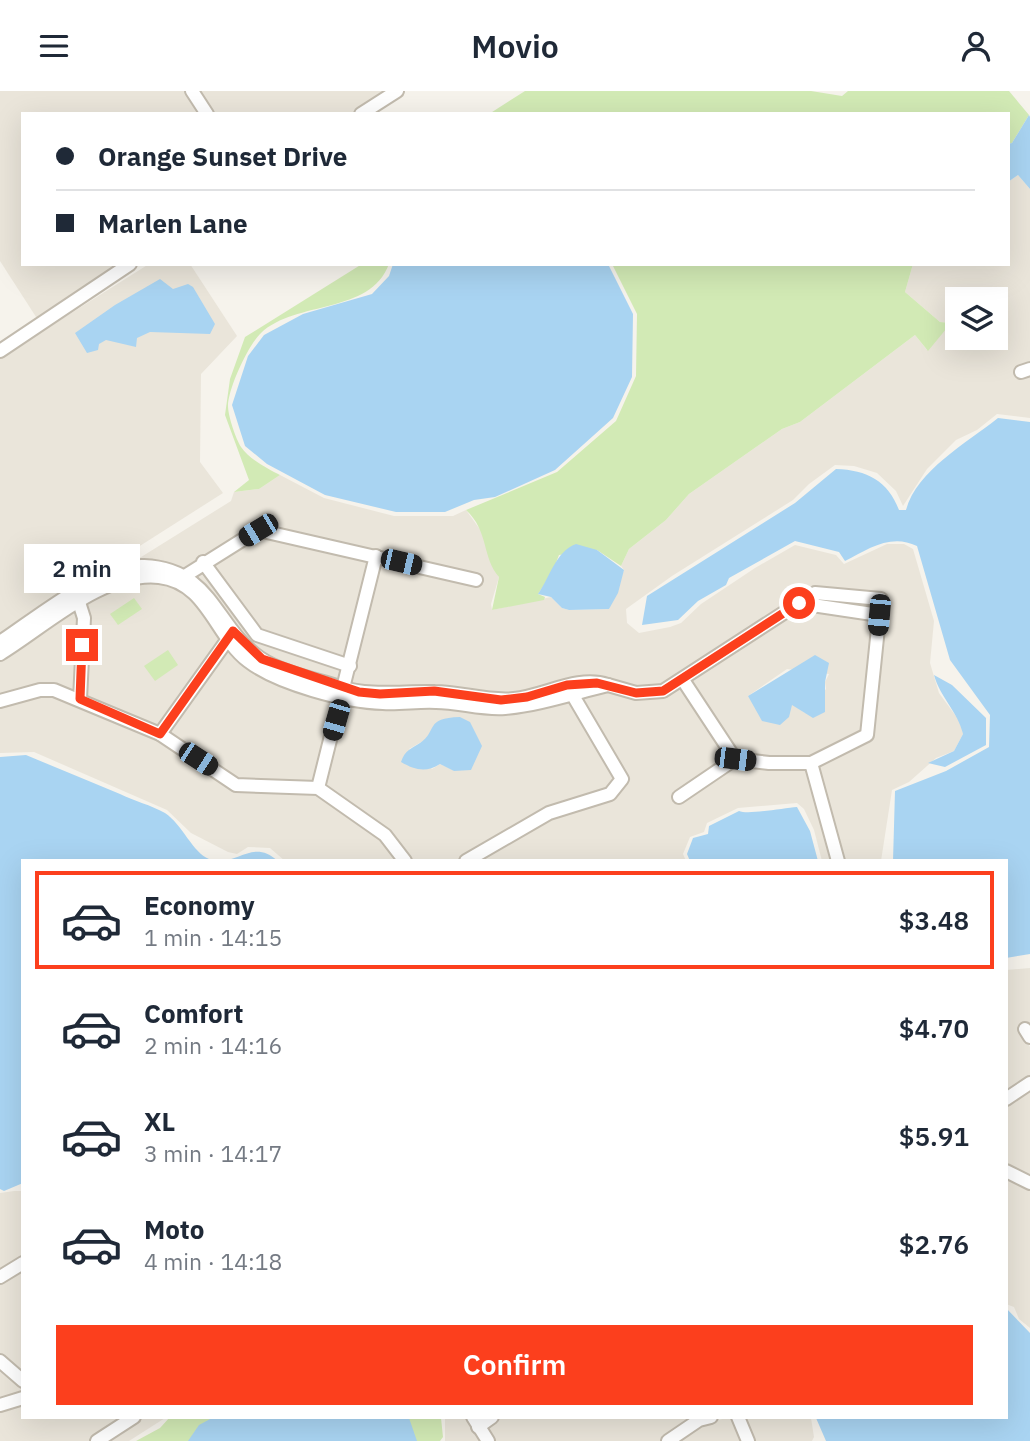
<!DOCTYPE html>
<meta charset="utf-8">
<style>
body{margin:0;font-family:"IBM Plex Sans",sans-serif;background:#f6f6f7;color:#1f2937;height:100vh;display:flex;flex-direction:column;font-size:26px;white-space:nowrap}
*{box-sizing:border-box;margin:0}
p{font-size:23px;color:#747a83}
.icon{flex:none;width:38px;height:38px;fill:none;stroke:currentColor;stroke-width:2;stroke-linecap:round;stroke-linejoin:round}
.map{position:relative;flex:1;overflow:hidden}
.sheet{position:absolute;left:21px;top:768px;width:987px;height:560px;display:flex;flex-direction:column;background:#fff;border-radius:0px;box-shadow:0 7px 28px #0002}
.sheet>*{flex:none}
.top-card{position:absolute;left:21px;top:21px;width:989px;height:154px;border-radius:0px;box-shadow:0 7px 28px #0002;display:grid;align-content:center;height:154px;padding:0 35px;background:#fff}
.tools{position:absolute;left:945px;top:196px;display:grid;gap:14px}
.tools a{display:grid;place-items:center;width:63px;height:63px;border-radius:0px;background:#fff;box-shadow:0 7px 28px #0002;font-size:35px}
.end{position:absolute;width:32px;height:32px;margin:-16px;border:9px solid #fc3f1d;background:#fff;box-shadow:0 0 0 4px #fff}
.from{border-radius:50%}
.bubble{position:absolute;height:49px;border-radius:0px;background:#fff;box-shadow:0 7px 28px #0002;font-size:23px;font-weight:600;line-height:49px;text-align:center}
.car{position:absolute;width:21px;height:42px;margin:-21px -10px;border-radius:9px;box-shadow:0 0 5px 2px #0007;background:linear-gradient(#222 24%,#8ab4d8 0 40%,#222 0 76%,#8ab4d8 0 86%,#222 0)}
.top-card b{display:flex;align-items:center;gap:24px;height:66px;font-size:26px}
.top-card b+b{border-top:2px solid #e0e1e3}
.top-card i{width:18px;height:18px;background:#1f2937}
ul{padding:12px 0 0;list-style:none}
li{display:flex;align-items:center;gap:21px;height:98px;margin:0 14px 10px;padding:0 21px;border:4px solid transparent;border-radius:0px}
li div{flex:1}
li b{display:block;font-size:26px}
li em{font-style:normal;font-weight:600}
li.selected{border-color:#fc3f1d}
li>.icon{width:63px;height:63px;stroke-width:1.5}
.action{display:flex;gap:14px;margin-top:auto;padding:14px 35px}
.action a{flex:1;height:80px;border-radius:0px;background:#fc3f1d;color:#fff;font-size:28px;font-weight:600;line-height:80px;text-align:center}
header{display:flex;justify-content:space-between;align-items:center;height:91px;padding:0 35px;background:#fff;font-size:32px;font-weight:600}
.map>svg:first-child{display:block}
.residential{fill:#eae5da;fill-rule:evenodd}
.green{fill:#d2eab5}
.water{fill:#a9d4f2}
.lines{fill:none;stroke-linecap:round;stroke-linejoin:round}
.minor-casing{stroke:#c2bbae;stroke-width:16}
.minor{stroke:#fff;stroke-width:12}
.route{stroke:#fc3f1d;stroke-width:9}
</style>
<header><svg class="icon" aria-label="menu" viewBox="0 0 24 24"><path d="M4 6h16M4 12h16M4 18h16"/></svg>Movio<svg class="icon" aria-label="person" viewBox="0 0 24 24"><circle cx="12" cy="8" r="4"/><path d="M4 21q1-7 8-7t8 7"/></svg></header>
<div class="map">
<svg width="1030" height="1350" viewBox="0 0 1030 1350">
<rect width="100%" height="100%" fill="#f6f3ec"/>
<!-- residential -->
<g class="residential">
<polygon points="0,0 389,0 353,23 23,23 23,173 122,173 38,229 0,170"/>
<path d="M 1018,84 L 1030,98 L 1030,273 L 1015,278 L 1017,286 L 1030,282 L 1030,327 L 997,323 L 977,339 L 956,349 L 927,378 L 903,415 L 896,400 L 877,382 L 854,375 L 835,374 L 809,393 L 793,409 L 672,485 L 626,518 L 627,532 L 639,542 L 670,536 L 681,532 L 701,513 L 755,477 L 795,454 L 836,464 L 844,473 L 887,453 L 904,453 L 913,458 L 934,530 L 930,572 L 939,602 L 961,632 L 963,643 L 954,660 L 936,667 L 909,691 L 892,699 L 881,770 L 822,770 L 814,739 L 804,718 L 797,712 L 738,717 L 707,732 L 704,741 L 690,746 L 683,763 L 686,770 L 285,770 L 270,757 L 248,756 L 237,763 L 228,761 L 191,742 L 167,719 L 34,661 L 0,662 L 0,554 L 231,410 L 234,401 L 259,398 L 280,384 L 324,407 L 394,425 L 453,425 L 466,419 L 484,444 L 499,486 L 491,513 L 492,519 L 551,506 L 562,517 L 569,519 L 609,518 L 624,479 L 621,475 L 629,458 L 666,429 L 689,403 L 782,338 L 800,331 L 915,244 L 927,259 L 950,232 L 940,231 L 905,201 L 913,173 L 1008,173 L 1008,91 ZM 957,208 L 996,208 L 996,247 L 957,247 ZM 787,578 L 829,583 L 825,591 L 826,598 L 805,622 L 792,613 L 748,605 ZM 423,650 L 455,680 L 440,673 L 432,678 L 409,658 Z"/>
<polygon points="149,173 190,173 237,245 201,283 200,371 223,402 0,544 0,267"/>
<polygon points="1030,877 1030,937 1027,932 1019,937 1030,956 1030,987 1006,1003 1006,879"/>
<polygon points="1030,998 1030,1087 1006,1075 1006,1014"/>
<polygon points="1006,1085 1030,1097 1030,1237 1019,1228 1014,1216 1006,1213"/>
<polygon points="14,1100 23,1100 23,1167 0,1181 0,1102"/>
<polygon points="23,1177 23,1283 0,1264 0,1191"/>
<polygon points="0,1277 23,1296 23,1302 0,1310"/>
<polygon points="23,1311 23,1326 127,1327 90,1350 0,1350 0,1318"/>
<polygon points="445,1326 467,1327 482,1350 445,1350"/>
<polygon points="499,1326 696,1327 660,1350 493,1350 485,1337"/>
<polygon points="731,1326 743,1350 675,1350 701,1333"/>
<polygon points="142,1327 165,1327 129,1350 105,1350"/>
<polygon points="743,1327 811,1327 814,1346 812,1350 753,1350"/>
</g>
<!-- green -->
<g class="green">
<polygon points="525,0 811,0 842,5 848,0 1009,0 1029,24 1012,52 1008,53 1008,23 489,23"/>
<path d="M 362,173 L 389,173 C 370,224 296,209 261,242 C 248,254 228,298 228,315 C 228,325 236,348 241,356 C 249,368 268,378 280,384 L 259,398 L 234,401 L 249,389 L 225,324 L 230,288 L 245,246 Z"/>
<path d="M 612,173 L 913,173 L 905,201 L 940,231 L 951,232 L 928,260 L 915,244 L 800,331 L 782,338 L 689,403 L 666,429 L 629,458 L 621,475 L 597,459 L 559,464 L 552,482 L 538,503 L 545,506 L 544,509 L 492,519 L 499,486 C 482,467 489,440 466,419 L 557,381 L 616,330 L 636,285 L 637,223 Z"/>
<polygon points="134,507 142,518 118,534 110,523"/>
<polygon points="168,559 178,574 155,590 144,575"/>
<polygon points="170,1326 441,1327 443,1346 440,1350 136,1350 160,1337"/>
</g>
<!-- water -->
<g class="water">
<polygon points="1029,24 1030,26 1030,98 1018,84 1008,91 1008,53 1012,52"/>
<polygon points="393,173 608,173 633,223 632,286 613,327 555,379 495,406 474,409 445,421 396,421 325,404 267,373 245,355 232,314 248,265 264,244 303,223 372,203 389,185"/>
<polygon points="160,188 173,198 188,193 193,196 215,233 210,243 150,241 137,247 136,256 106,249 99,253 98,259 87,262 75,242 115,214"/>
<path d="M 998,327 L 1030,331 L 1030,863 L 1006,867 L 1006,770 L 893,770 L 895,700 L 946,680 L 989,656 L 990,624 L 950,569 L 917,455 C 891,442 868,458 845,470 L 839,461 L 795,450 L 729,487 L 726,494 L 698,510 L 678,529 L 642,534 L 647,505 L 795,412 L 836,378 C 867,379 888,390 899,419 L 906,419 C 917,379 967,352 998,327 Z"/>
<path d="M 576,453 L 597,459 L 624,479 L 618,502 L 609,518 L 569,519 L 562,517 L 551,506 L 538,503 C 550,486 556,460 576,453 Z"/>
<polygon points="815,564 829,572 825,591 825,621 813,627 792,614 789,626 780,634 762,630 748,605"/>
<path d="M 934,584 L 952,594 L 986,627 L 986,654 L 945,676 L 928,672 L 954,660 L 963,643 C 958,621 940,606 934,584 Z"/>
<path d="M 460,626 L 470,631 L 482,655 L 471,679 L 454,680 L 440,673 C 426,682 415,679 401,671 C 405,659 411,658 420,652 C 438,640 424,627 460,626 Z"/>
<path d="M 26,664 C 57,677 89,690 120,703 C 134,710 151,714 165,722 C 182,733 193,762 209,768 C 238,777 251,746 278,770 L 23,770 L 23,1092 L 4,1100 L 0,1098 L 0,666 Z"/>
<path d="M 797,716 L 810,740 L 818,770 L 690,770 L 687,763 L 693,747 L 708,743 L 709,735 L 739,720 C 748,724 783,717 797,716 Z"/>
<polygon points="1006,1217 1030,1242 1030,1350 826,1350 816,1327 1006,1326"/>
<polygon points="212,1327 409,1327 417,1350 188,1350 199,1334"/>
</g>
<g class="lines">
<defs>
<g id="minor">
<polyline points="192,0 207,23"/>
<polyline points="361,23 397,0"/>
<polyline points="0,260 130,173"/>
<polyline points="1021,281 1030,278"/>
<polyline points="203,471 257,544 350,575"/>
<polyline points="180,488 258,439 476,489"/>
<polyline points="77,505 84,527 80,608"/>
<path d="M 0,551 C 35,528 102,473 144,475 C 213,478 214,535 260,567 C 282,582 315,588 340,596 C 372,606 402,600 435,601 C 461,601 488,611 514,608 C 545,605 577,584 608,594 C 574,602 539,614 505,617 C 482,619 459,611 436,611 C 419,610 401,613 383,612 C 346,611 278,593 248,570 C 215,545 207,491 159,486 C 103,480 46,535 0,563"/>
<polyline points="683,589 735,668"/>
<polyline points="608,594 636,602 663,600 799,512"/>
<polyline points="0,610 40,599 54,599 160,643 236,694 318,697 385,744 405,770"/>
<polyline points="160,643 233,541"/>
<polyline points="811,672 838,770"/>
<polyline points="318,697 376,465"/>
<polyline points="679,706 735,668 769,672 811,672 867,644 881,508 815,502 799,512 879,524"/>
<polyline points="466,770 549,722 610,703 622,688 568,596"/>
<polyline points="1025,938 1030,946"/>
<polyline points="1006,1008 1030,992"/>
<polyline points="1006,1080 1030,1092"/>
<polyline points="0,1186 23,1172"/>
<polyline points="0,1270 23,1290"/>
<polyline points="0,1314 23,1307"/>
<polyline points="473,1326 488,1350"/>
<polyline points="738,1326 748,1350"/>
<polyline points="478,1336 492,1326"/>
<polyline points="97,1350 134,1326"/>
<polyline points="668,1350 699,1329 711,1326"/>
</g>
</defs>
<!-- minor casing -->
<use href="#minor" class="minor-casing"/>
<!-- minor -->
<use href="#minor" class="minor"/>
</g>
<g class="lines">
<!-- route -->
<polyline class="route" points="82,554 80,608 160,643 233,540 262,568 359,601 380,603 434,600 501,609 527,606 567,594 597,592 636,602 663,600 799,512"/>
</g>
</svg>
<div class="tools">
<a><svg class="icon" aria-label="layers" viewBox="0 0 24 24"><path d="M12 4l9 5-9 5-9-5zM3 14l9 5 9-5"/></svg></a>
</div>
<i class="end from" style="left:799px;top:512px"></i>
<i class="end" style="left:82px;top:554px"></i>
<div class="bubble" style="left:24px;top:453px;width:116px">2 min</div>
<i class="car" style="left:258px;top:439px;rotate:239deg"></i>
<i class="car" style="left:401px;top:471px;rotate:103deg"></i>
<i class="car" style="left:879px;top:524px;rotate:185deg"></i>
<i class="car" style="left:336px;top:629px;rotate:196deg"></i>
<i class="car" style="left:198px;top:668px;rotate:123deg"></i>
<i class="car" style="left:735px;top:668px;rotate:97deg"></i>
<div class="top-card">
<b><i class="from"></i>Orange Sunset Drive</b>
<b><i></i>Marlen Lane</b>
</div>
<section class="sheet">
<ul>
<li class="selected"><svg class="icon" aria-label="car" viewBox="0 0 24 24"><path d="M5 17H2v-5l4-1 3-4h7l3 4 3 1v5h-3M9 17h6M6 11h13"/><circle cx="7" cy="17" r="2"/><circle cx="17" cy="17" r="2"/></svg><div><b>Economy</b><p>1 min · 14:15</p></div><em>$3.48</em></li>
<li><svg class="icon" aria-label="car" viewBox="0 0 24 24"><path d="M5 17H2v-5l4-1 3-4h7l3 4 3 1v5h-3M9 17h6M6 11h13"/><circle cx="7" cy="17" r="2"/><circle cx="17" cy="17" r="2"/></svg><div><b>Comfort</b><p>2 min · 14:16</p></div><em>$4.70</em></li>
<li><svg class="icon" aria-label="car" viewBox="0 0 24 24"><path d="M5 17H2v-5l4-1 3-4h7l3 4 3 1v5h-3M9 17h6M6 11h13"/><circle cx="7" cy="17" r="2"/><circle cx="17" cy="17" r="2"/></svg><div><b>XL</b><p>3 min · 14:17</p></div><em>$5.91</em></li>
<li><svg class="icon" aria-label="car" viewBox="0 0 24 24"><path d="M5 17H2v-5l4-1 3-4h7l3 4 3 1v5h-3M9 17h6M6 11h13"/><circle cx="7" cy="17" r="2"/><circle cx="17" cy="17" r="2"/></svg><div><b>Moto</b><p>4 min · 14:18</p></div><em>$2.76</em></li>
</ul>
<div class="action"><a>Confirm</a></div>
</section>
</div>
